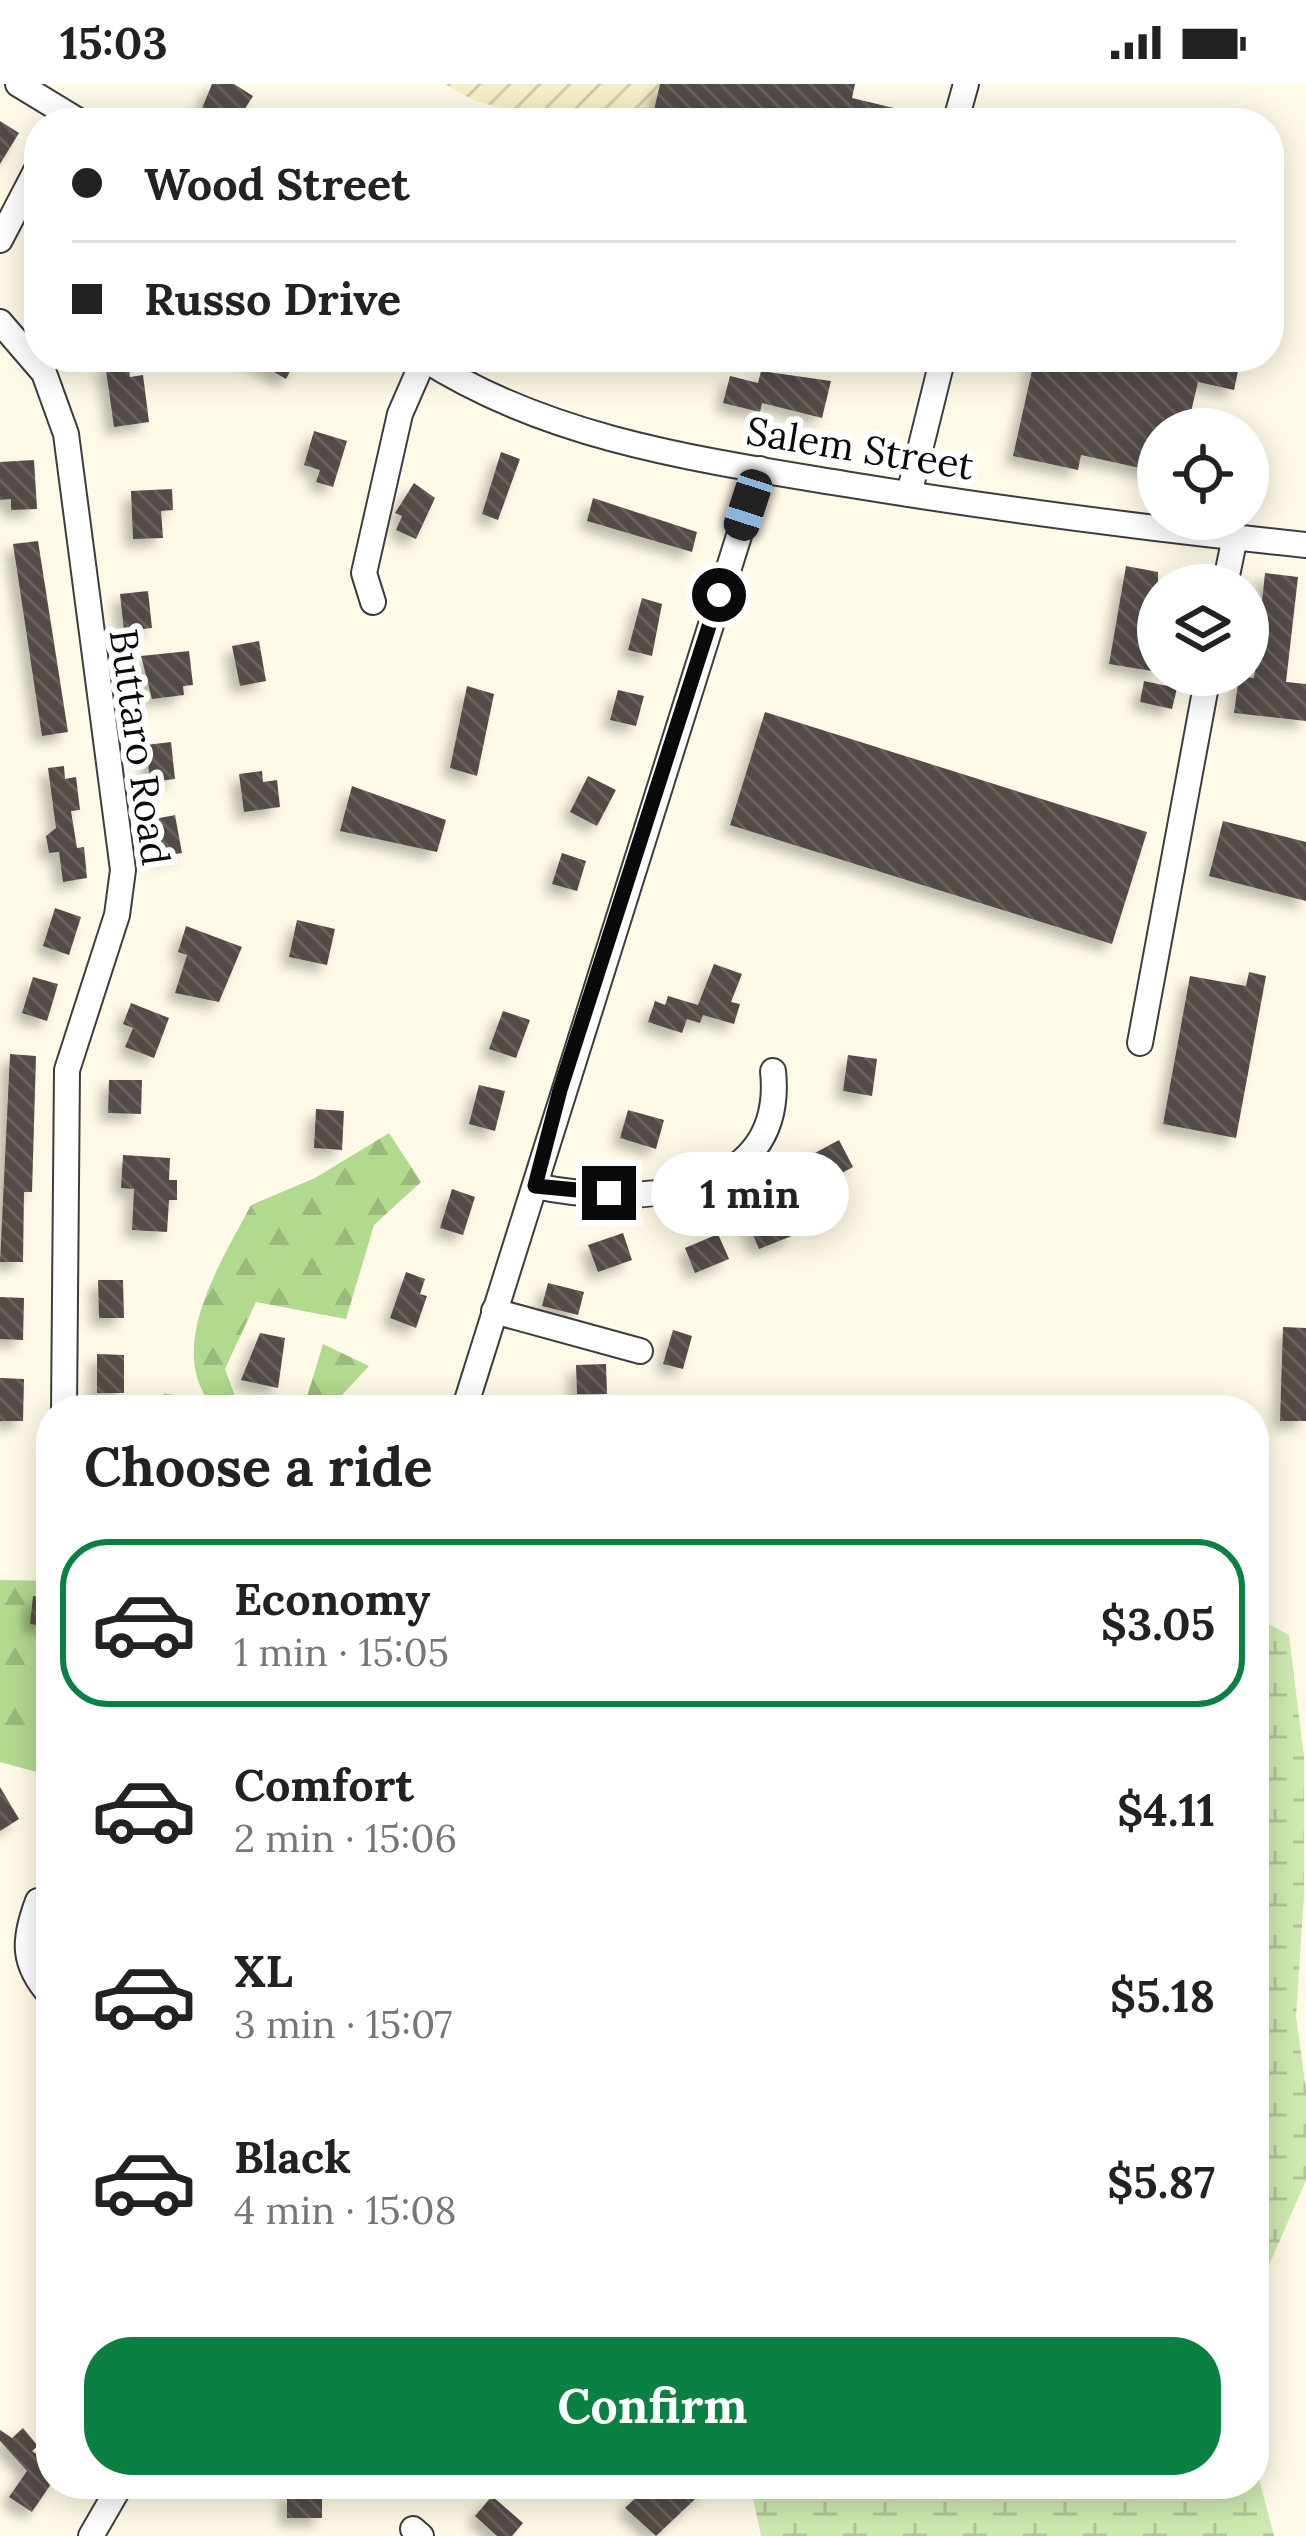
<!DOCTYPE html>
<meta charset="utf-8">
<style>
body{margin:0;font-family:Lora,serif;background:#f2f2f2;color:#222;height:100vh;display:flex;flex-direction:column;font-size:45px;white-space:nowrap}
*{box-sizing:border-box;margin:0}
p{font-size:39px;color:#767676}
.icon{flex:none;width:66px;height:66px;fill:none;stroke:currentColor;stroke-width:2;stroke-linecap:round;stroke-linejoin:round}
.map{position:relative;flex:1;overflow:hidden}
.panel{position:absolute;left:36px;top:1311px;width:1233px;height:1104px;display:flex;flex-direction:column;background:#fff;border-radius:48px;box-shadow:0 6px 30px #0003}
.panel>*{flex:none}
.banner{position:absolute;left:24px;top:24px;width:1260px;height:264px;border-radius:48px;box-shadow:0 6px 30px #0003;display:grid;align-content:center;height:264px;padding:0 48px;background:#fff}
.fabs{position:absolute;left:1137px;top:324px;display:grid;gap:24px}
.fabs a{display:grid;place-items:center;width:132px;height:132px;border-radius:50%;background:#fff;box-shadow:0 6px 30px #0003;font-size:60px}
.end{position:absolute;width:54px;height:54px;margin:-27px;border:15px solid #0a0a0a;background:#fff;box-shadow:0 0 0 6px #fff}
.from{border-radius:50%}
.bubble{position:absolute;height:84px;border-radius:42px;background:#fff;box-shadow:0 6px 30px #0003;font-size:39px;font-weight:700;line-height:84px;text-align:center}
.car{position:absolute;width:36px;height:72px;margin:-36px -18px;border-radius:15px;box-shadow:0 0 9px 3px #0007;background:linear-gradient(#222 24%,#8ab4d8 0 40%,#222 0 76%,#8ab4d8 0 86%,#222 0)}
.banner b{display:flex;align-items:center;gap:42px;height:114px;font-size:45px}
.banner b+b{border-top:3px solid #e0e0e0}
.banner i{width:30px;height:30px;background:#222}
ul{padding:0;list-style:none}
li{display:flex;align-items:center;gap:36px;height:168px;margin:0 24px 18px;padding:0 24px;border:6px solid transparent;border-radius:48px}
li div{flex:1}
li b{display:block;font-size:45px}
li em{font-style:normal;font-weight:700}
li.on{border-color:#0b8043}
li>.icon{width:108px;height:108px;stroke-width:1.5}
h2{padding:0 48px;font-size:54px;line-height:144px}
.cta{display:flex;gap:24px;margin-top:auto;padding:24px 48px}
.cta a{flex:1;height:138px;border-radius:48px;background:#0b8043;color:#fff;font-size:48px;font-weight:700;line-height:138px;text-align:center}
.status{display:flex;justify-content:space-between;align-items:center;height:84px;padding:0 60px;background:#fff;direction:ltr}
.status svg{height:33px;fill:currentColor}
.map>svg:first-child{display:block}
.farmland{fill:url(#farmland-furrows)}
.forest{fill:url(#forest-firs)}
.wetland{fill:url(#wetland-marsh)}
.building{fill:url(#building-back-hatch);filter:url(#shadow)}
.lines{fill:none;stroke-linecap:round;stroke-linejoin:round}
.minor-casing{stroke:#3d3d3d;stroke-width:28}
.minor{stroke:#fff;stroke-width:24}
.route{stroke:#0a0a0a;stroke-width:15}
.labels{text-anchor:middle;stroke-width:12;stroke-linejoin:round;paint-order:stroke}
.street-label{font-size:39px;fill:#0a0a0a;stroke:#fff}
</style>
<div class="status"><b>15:03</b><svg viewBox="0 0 49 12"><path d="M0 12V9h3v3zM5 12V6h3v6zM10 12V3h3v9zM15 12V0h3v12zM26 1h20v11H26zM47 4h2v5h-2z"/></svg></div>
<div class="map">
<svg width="1306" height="2452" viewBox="0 0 1306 2452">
<defs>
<pattern id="farmland-furrows" width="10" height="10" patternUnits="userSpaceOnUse" patternTransform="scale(3)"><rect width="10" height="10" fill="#f5f0c7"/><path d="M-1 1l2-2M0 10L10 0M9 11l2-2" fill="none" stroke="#d1ccaa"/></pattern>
<pattern id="forest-firs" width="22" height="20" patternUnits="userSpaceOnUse" patternTransform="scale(3)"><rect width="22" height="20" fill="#b2da8f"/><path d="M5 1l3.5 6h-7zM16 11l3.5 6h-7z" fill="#98ba7a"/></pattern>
<pattern id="wetland-marsh" width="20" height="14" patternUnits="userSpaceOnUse" patternTransform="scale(3)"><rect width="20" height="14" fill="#cee9b0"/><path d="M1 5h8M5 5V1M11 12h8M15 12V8" fill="none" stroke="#b0c696"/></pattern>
<pattern id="building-back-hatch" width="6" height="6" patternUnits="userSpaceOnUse" patternTransform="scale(3)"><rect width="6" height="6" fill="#534b46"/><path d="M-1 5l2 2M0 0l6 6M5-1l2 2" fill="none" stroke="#67605c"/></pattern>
<filter id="shadow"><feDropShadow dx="-8" dy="8" stdDeviation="6" flood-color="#0004"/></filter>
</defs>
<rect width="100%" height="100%" fill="#fffae7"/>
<!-- farmland -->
<polygon class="farmland" points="444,0 660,0 651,39 562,39 475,17"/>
<!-- forest -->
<g class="forest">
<path d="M 389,1049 L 421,1098 L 374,1141 L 346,1235 L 256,1218 L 225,1285 L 240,1326 L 162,1326 L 164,1309 L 210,1319 C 166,1261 222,1177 251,1121 L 315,1094 Z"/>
<polygon points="323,1260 369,1282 328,1326 303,1326"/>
<polygon points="0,1496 51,1497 51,1692 0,1678"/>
</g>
<!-- wetland -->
<g class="wetland">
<polygon points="1271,1541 1289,1551 1304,1673 1304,1812 1296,1933 1306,2005 1306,2096 1254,2216 1254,1547"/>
<polygon points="1254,2376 1274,2452 761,2452 750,2400 1254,2400"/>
</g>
<!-- building -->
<g class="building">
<polygon points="212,0 234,0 253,12 236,39 198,34"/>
<polygon points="660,0 855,0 852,14 898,25 895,39 651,39"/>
<polygon points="0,37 19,49 0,80"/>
<polygon points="248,273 298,273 286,295"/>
<polygon points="1035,273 1241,273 1234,306 1198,298 1187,345 1158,345 1158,388 1081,371 1078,386 1013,372"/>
<polygon points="128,276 130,293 143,291 149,338 114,343 105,279"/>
<polygon points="761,287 831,297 822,334 762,319 760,328 723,319 730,292 758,299"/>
<polygon points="314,347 347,357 333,403 316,398 320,386 304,381"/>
<polygon points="501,368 520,375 498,436 482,430"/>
<polygon points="34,376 37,425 11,426 11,415 0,416 0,378"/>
<polygon points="414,399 435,414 416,455 396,446 402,432 395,429"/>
<polygon points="172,405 173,426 161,427 163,454 133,455 131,407"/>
<polygon points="593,414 697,448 692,468 587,437"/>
<polygon points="38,457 68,648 42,652 13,460"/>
<polygon points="1126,482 1158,488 1158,588 1109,580"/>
<polygon points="1265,489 1298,493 1286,598 1306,600 1306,637 1234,629 1239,592 1254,594"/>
<polygon points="148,507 152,544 124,547 120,510"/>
<polygon points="642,514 662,520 652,572 628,566"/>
<polygon points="259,557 266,597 240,602 232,562"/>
<polygon points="189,567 193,601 183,602 184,611 152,615 141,572"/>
<polygon points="1144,597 1177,604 1172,625 1140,618"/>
<polygon points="467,602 494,610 477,692 450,684"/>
<polygon points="618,606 644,612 636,642 610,636"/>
<polygon points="765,628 1147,748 1112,860 730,741"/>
<polygon points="171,658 175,695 150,698 146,661"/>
<polygon points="64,682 65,695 76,693 80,726 71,727 77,764 84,763 87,794 63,798 59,768 49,769 46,752 56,744 48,684"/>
<polygon points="262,687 263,698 277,696 280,723 244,728 239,690"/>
<polygon points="588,692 616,706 597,742 570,728"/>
<polygon points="352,702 446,736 437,768 340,747"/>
<polygon points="175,731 182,769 156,773 150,736"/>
<polygon points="1223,737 1306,758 1306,817 1209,792"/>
<polygon points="562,769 586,777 577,807 552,800"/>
<polygon points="55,824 81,833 69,871 43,862"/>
<polygon points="297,836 335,845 327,881 289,873"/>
<polygon points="186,842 242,863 219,918 175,909 187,871 178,868"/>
<polygon points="714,880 742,890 731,918 740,920 734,940 703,931 700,939 687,935 682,949 648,938 655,917 665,921 668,912 698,921"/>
<polygon points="1249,888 1266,892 1236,1054 1163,1040 1190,892 1246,902"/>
<polygon points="33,893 58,900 47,937 22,929"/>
<polygon points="131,919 169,934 154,974 125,963 133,944 123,940"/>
<polygon points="503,927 530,936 516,974 489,965"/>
<polygon points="10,970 36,972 32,1108 24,1108 23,1178 0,1178"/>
<polygon points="848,971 877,975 872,1012 843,1007"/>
<polygon points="109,996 142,996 141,1030 108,1029"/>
<polygon points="479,1001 505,1007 495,1047 469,1040"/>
<polygon points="316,1025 344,1027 342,1066 314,1064"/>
<polygon points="628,1026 664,1036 656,1065 620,1054"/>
<polygon points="839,1056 853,1083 814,1104 800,1077"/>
<polygon points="123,1071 170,1074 169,1096 177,1096 177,1116 169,1116 167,1148 132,1146 134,1105 121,1104"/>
<polygon points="452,1105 475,1113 463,1151 440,1144"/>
<polygon points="783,1125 794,1151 759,1165 748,1139"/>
<polygon points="623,1149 632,1176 598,1188 588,1161"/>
<polygon points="718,1150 729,1175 695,1189 685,1164"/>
<polygon points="406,1188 425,1195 420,1210 427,1212 416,1244 390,1234"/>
<polygon points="98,1196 123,1196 124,1234 99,1234"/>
<polygon points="548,1199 584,1208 578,1231 542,1222"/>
<polygon points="0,1213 24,1214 23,1256 0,1255"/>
<polygon points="1283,1243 1306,1244 1306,1337 1280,1337"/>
<polygon points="673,1246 692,1252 683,1285 663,1280"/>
<polygon points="260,1249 285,1254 278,1304 241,1296"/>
<polygon points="97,1270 124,1271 124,1309 97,1309"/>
<polygon points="606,1280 607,1310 577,1310 576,1281"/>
<polygon points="0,1294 24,1295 23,1337 0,1337"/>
<polygon points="33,1512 51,1514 51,1543 30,1540"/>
<polygon points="0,1703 19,1735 0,1747"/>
<polygon points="23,2344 38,2362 32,2367 51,2380 51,2400 32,2428 9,2413 27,2387 0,2357 0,2346 12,2354"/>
<polygon points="650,2400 711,2400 656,2452 625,2424"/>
<rect x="287" y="2407" width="35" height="27"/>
<polygon points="492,2412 523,2439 512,2452 497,2452 475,2432"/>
</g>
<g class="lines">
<defs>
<g id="minor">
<polyline points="18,0 82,39"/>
<polyline points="955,39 966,0"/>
<polyline points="0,156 39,81"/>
<polyline points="0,238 44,289 66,350 123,786 117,831 67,986 64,1326"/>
<path d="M 421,273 C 547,355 700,376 845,400 C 998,425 1152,445 1306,461"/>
<polyline points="909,410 943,273"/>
<polyline points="1225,501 1235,453"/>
<polyline points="373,518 364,489 400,330 424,275"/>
<polyline points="1140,959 1208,591"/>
<path d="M 535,1102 C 627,1121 787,1121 773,987"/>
<polyline points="494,1227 640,1267"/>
<polyline points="464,1326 760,385"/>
<path d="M 38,1817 C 23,1856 22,1880 51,1912"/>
<polyline points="413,2445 421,2452"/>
<polyline points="91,2452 121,2400"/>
</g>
</defs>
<!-- minor casing -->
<use href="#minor" class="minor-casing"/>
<!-- minor -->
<use href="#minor" class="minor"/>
</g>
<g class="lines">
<!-- route -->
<polyline class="route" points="609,1109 535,1102 560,1006 719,511"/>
</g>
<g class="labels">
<!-- street labels -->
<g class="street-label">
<text transform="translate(860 364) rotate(9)" y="14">Salem Street</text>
<text transform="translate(140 663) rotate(82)" y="14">Buttaro Road</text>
</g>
</g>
</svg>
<div class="fabs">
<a><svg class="icon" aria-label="locate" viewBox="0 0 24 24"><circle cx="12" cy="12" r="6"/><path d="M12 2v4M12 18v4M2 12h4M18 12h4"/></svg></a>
<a><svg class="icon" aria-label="layers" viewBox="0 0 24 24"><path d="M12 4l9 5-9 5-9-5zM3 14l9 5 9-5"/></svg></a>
</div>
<i class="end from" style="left:719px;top:511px"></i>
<i class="end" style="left:609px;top:1109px"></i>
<div class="bubble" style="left:651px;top:1068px;width:198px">1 min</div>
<i class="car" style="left:748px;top:421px;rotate:198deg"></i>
<div class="banner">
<b><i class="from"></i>Wood Street</b>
<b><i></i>Russo Drive</b>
</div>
<section class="panel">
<h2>Choose a ride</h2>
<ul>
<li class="on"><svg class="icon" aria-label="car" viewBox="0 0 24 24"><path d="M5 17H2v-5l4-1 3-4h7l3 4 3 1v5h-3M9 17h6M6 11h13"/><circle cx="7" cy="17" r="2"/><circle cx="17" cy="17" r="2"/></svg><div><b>Economy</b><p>1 min · 15:05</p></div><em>$3.05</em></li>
<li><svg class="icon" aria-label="car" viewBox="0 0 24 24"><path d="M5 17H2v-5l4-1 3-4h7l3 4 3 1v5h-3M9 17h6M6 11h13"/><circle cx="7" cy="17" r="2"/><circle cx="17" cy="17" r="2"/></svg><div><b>Comfort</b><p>2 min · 15:06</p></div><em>$4.11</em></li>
<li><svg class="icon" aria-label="car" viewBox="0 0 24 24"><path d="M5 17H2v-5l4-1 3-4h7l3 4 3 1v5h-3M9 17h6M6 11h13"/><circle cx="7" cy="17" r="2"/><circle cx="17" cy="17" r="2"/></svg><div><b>XL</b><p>3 min · 15:07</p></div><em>$5.18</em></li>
<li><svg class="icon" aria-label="car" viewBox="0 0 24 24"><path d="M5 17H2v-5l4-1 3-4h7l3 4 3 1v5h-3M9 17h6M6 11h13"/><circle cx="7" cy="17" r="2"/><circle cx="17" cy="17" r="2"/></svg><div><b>Black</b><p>4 min · 15:08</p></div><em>$5.87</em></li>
</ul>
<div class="cta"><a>Confirm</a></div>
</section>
</div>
